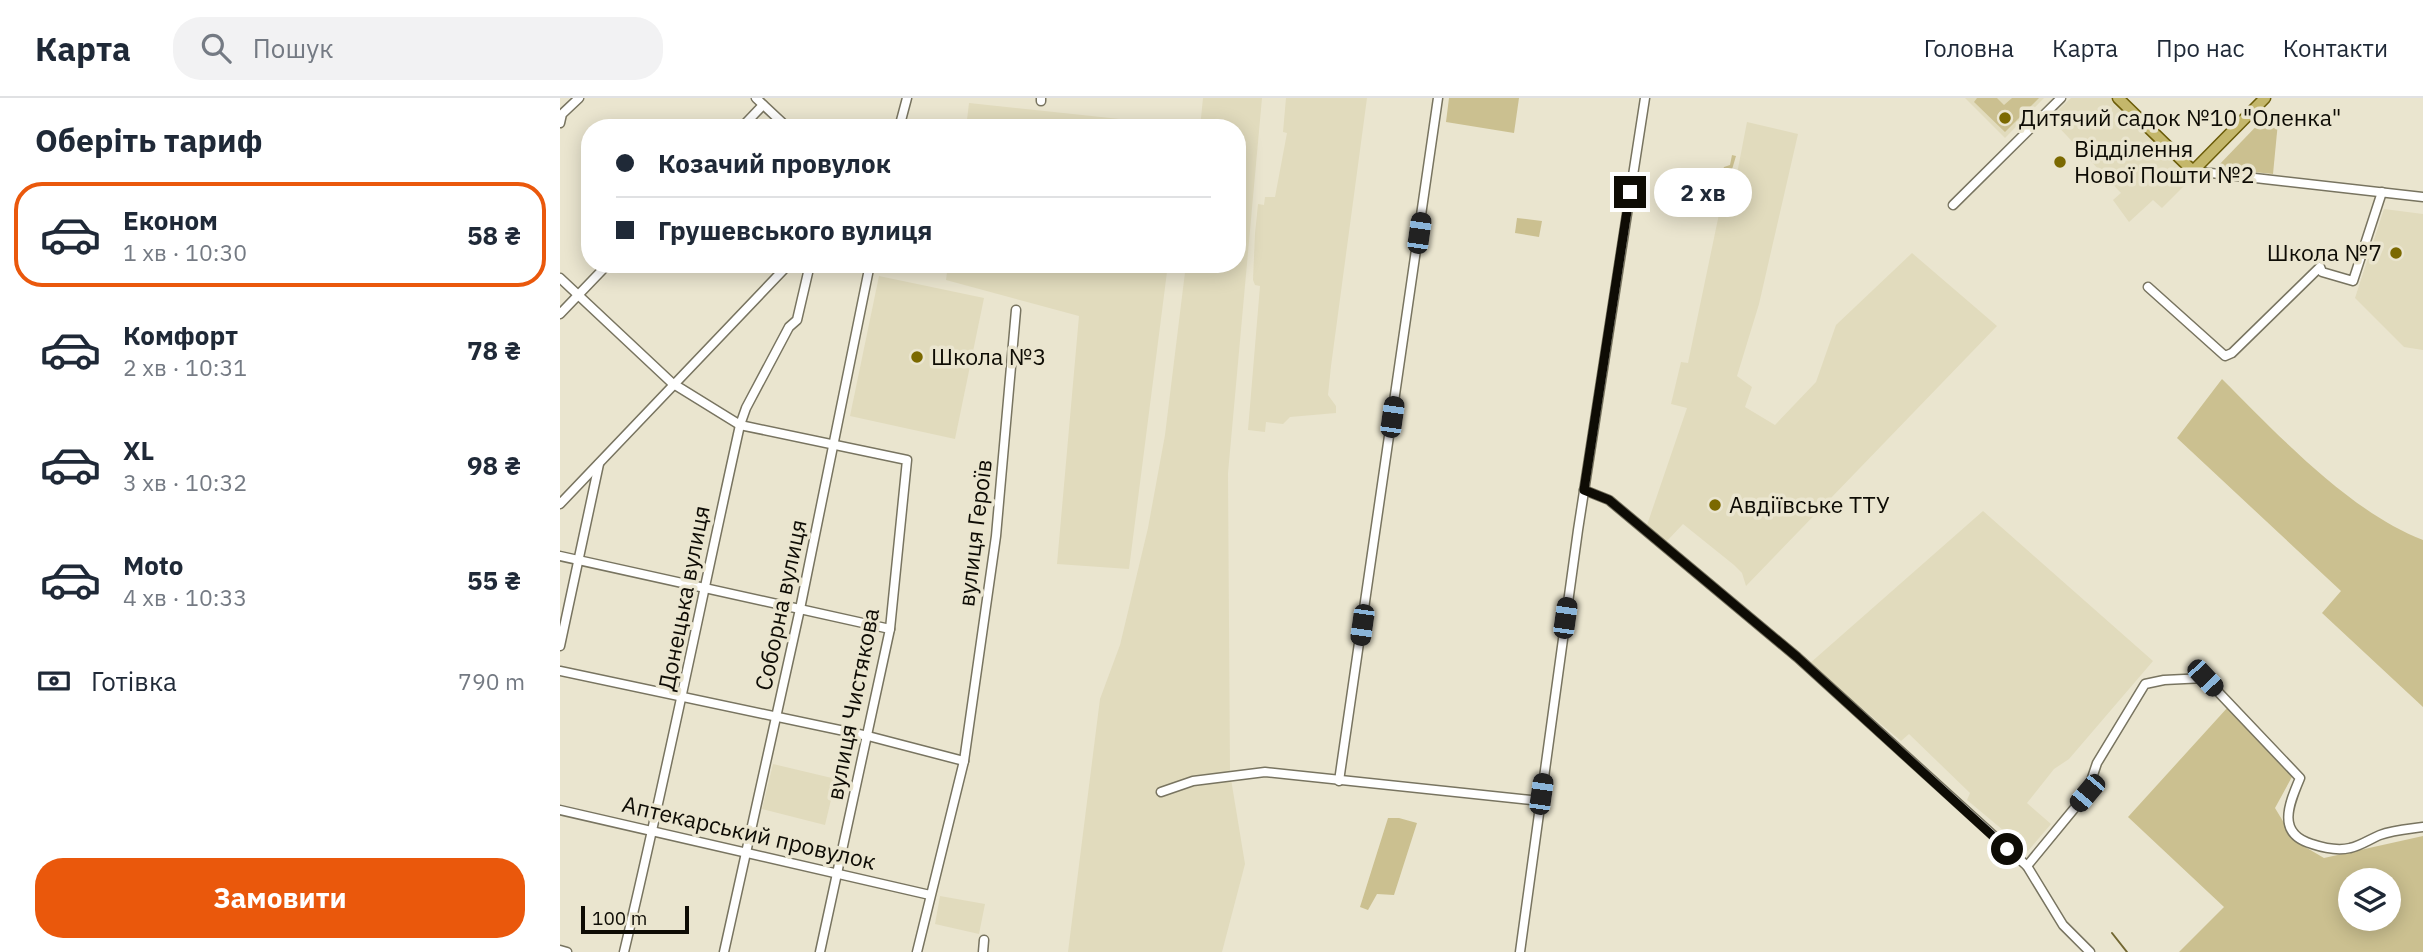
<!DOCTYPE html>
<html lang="uk">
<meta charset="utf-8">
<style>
body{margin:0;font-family:"IBM Plex Sans",sans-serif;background:#f2f2f3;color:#1f2937;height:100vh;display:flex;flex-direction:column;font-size:26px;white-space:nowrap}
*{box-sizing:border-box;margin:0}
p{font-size:23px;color:#747a83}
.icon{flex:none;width:38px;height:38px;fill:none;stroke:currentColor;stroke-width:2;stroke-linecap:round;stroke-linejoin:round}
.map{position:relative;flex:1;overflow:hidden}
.side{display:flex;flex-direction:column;background:#fff;width:560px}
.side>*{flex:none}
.guide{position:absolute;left:21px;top:21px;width:665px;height:154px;border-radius:28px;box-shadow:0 4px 18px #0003;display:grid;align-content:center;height:154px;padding:0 35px;background:#fff}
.fabs{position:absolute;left:1778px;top:770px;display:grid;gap:14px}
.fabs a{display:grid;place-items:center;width:63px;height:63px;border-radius:50%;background:#fff;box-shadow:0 4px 18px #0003;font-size:35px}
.scale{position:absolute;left:21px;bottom:18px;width:108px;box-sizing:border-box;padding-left:7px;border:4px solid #0e0c05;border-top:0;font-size:19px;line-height:24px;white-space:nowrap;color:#0e0c05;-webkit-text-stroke:5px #eae5cf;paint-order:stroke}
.end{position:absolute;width:32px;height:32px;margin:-16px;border:9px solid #0e0c05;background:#fff;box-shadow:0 0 0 4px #fff}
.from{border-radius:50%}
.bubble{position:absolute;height:49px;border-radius:24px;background:#fff;box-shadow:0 4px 18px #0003;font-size:23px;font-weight:700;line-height:49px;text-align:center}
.car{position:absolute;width:21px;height:42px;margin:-21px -10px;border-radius:9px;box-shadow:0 0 5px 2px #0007;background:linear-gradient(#222 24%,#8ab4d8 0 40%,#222 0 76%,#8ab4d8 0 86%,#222 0)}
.guide b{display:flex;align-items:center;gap:24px;height:66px;font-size:26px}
.guide b+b{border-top:2px solid #e0e1e3}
.guide i{width:18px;height:18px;background:#1f2937}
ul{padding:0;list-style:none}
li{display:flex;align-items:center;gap:21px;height:105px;margin:0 14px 10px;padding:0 21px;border:4px solid transparent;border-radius:28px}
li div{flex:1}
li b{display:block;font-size:26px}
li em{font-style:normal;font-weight:700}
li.current{border-color:#ea580c}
li>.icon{width:63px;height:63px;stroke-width:1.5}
h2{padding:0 35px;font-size:32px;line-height:84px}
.pay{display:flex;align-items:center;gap:18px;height:77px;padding:0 35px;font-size:26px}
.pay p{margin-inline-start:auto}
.cta{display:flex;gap:14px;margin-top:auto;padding:14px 35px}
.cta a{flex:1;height:80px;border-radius:28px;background:#ea580c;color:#fff;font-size:28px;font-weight:700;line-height:80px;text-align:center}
header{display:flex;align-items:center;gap:42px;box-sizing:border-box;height:98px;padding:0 35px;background:#fff;border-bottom:2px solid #e0e1e3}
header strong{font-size:33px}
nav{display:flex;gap:38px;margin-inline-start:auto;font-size:24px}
.search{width:490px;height:63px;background:#f2f2f3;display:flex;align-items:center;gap:18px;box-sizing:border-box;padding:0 24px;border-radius:28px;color:#747a83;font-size:26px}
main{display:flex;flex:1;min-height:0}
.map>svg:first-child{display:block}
.built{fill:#e1dbbd}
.green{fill:#cbc090;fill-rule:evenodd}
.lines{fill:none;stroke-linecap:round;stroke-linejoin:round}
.stream{stroke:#726732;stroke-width:2}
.minor-casing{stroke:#787460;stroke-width:11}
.major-casing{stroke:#6b5c08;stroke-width:13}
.minor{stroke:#fff;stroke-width:8}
.major{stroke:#c4b76b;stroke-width:10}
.route{stroke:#0e0c05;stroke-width:9}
.poi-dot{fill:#7b6900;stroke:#eae5cf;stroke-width:2.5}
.labels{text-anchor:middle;stroke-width:7;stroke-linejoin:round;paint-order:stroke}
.poi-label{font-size:23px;fill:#0e0c05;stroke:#eae5cf;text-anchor:start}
.street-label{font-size:23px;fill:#0e0c05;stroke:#eae5cf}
</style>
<header>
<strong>Карта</strong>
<div class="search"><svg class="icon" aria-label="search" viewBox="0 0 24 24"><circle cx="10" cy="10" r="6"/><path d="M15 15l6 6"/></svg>Пошук</div>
<nav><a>Головна</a><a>Карта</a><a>Про нас</a><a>Контакти</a></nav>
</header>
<main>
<section class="side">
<h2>Оберіть тариф</h2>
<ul>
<li class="current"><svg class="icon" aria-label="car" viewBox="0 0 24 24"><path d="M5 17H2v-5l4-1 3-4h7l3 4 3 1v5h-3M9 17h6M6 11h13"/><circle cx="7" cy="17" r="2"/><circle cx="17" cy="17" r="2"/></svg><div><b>Економ</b><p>1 хв · 10:30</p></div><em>58 ₴</em></li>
<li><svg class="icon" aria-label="car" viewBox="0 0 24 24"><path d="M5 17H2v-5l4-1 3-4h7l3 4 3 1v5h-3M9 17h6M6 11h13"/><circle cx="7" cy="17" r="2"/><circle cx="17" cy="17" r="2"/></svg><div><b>Комфорт</b><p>2 хв · 10:31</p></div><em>78 ₴</em></li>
<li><svg class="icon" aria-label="car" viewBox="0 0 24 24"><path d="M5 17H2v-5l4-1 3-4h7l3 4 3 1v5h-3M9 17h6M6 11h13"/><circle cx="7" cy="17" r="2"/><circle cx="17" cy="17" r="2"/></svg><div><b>XL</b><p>3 хв · 10:32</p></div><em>98 ₴</em></li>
<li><svg class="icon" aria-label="car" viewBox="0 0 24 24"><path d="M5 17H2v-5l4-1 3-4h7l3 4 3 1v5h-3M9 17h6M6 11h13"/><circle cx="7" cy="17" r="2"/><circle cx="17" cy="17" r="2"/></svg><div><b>Moto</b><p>4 хв · 10:33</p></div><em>55 ₴</em></li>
</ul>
<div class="pay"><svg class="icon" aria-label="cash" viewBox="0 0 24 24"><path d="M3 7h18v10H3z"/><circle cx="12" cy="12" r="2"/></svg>Готівка<p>790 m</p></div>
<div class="cta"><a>Замовити</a></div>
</section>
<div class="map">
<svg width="1863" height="854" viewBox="0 0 1863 854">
<rect width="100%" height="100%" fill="#eae5cf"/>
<!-- built -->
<g class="built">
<polygon points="643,0 702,0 668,375 670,675 685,766 662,854 508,854 540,601 560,547 588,430 605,337 626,166 677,166 677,30 640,30"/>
<polygon points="726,0 807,0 771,268 768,297 776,308 776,315 730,319 723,326 706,324 705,334 688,332 700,188 695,187 693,182 695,136 698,106 704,107 705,99 715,99 727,35 723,34"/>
<polygon points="1405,0 1484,0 1445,40"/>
<polygon points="1511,0 1554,0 1629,74 1632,80 1602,110 1593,102 1569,124 1553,102 1561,95 1490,20"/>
<polygon points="409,5 626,28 406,30"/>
<polygon points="1187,24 1238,36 1199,206 1177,278 1192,289 1185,309 1215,327 1256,284 1276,227 1352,155 1437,228 1186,488 1182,475 1174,467 1123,426 1106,444 1087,427 1127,310 1111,306 1121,264 1128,265 1159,116 1169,117"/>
<polygon points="1824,111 1863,116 1863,252 1844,249 1795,200"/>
<polygon points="388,166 608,166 569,471 497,466 519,218 386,182"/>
<polygon points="319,178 424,200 395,341 290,318"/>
<polygon points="1423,413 1593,563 1509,661 1494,671 1467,705 1491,726 1468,753 1407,702 1410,695 1349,636 1341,643 1249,566"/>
<polygon points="213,666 276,681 265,727 202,711"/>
<polygon points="380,798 425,806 419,836 375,826"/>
</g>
<!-- green -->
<g class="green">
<polygon points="889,0 959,0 954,35 886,24"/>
<polygon points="1417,0 1437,0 1444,7 1452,0 1479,0 1445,34 1414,4"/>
<polygon points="1709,15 1718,24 1713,76 1656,70"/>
<polygon points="1172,57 1176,58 1168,85 1160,80 1164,69 1170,67"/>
<polygon points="957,120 982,123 979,139 955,135"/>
<path d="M 1662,281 C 1717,336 1790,414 1863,442 L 1863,609 L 1762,515 L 1781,493 L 1617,340 Z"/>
<path d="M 1668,609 L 1733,677 L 1715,710 L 1735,743 L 1764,760 L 1863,738 L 1863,854 L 1619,854 L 1664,809 L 1568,719 ZM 1790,782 L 1829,782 L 1829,821 L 1790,821 Z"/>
<polygon points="828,720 839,720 857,725 834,797 817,796 808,812 800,809"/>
</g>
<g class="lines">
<!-- stream -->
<polyline class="stream" points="1552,835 1567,854"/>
<defs>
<g id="minor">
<polyline points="196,0 228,30"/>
<polyline points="481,3 481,0"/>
<polyline points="0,25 2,16 19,0"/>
<polyline points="181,30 203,7"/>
<polyline points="339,30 347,0"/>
<polyline points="1633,73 1863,99"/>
<polyline points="1393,107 1501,0"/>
<polyline points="0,180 112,285 180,327 347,362 330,531 260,854"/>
<polyline points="1588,189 1665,258 1672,255 1760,169 1762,174 1793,183 1822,94"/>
<polyline points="0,216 48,166"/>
<polyline points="1024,392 1049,402 1237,559 1467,768 1503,827 1530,854"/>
<polyline points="0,406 229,166"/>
<polyline points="0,458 330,531"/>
<polyline points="0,548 39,366"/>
<polyline points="0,573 308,638 404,663"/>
<polyline points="779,683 878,0"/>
<polyline points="601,694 633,683 705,674 980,703"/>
<polyline points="0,712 370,797"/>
<path d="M 1467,768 L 1527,695 L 1537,665 L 1585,586 L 1604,582 L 1645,580 L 1740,680 C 1729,706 1716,736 1752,746 C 1764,750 1777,753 1790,750 C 1800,748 1810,741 1820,737 C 1833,732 1849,731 1863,729"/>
<polyline points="0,852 7,854"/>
<path d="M 64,854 C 106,679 141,503 180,327 L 186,310 L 229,229 L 237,222 L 250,166"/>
<polyline points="164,854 240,511 310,166"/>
<polyline points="357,854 404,663 436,438 456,212"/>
<polyline points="423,854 424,842"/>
<polyline points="960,854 1018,432 1085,0"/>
</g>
<polyline id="major" points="1558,0 1633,73 1705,0"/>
</defs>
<!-- minor casing -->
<use href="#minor" class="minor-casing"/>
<!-- major casing -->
<use href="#major" class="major-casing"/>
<!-- minor -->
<use href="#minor" class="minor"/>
<!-- major -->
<use href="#major" class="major"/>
</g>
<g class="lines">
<!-- route -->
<polyline class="route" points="1070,94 1024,392 1049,402 1237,559 1447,751"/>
</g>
<!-- markers -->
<g class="poi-dot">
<circle cx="1445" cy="20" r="7"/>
<circle cx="1500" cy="64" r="7"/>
<circle cx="1836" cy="155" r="7"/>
<circle cx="357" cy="259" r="7"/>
<circle cx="1155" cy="407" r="7"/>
</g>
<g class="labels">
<!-- poi labels -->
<g class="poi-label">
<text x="1459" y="28">Дитячий садок №10 "Оленка"</text>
<text x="1514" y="59">Відділення<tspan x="1514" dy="26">Нової Пошти №2</tspan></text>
<text x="1822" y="163" text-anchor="end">Школа №7</text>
<text x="371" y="267">Школа №3</text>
<text x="1169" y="415">Авдіївське ТТУ</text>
</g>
<!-- street labels -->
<g class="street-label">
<text transform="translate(415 435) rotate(-83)" y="8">вулиця Героїв</text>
<text transform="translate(124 500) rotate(-79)" y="8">Донецька вулиця</text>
<text transform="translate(221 507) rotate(-78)" y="8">Соборна вулиця</text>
<text transform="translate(293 606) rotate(-79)" y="8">вулиця Чистякова</text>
<text transform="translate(189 735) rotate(13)" y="8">Аптекарський провулок</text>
</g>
</g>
</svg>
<div class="fabs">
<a><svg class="icon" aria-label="layers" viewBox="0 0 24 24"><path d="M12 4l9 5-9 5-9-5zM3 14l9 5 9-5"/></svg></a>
</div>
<div class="scale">100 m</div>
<i class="end from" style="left:1447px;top:751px"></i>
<i class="end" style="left:1070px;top:94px"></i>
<div class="bubble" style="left:1094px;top:70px;width:98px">2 хв</div>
<i class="car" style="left:859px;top:135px;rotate:8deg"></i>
<i class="car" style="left:832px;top:319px;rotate:8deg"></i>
<i class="car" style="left:1005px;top:520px;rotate:8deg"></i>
<i class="car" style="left:802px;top:527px;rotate:188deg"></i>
<i class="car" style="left:1645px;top:580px;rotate:137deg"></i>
<i class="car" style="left:1527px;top:695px;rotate:220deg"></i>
<i class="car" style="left:981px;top:696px;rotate:8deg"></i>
<div class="guide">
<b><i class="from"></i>Козачий провулок</b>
<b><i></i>Грушевського вулиця</b>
</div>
</div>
</main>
